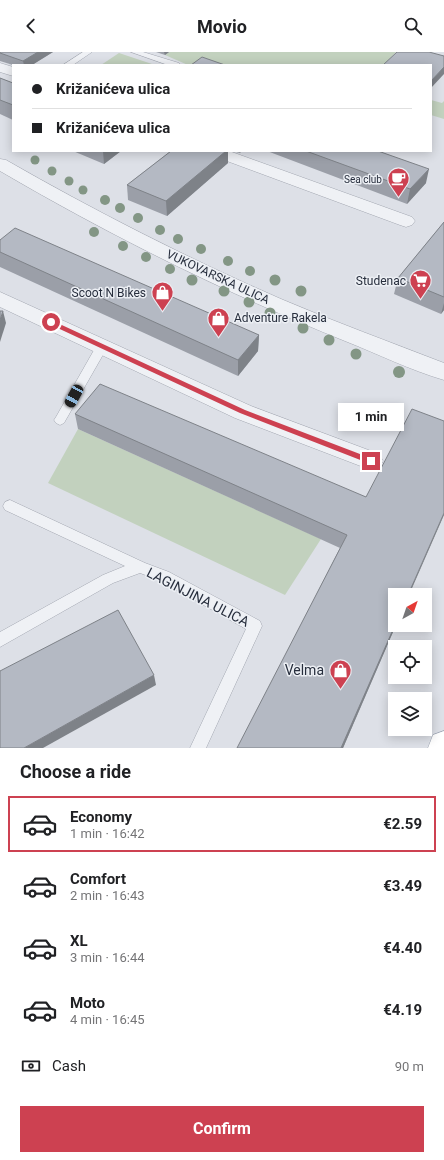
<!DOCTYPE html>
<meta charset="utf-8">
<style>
body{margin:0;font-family:Roboto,sans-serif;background:#f6f6f6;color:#202124;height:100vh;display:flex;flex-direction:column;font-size:15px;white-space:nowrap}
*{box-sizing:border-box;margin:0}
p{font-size:13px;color:#757577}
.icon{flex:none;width:22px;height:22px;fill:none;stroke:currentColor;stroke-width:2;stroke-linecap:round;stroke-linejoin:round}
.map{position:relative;height:696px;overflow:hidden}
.details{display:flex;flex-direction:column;background:#fff;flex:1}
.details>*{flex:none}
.banner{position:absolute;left:12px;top:12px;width:420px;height:88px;border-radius:0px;box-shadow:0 2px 10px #0003;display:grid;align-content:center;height:88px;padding:0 20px;background:#fff}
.needle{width:26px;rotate:40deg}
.buttons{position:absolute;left:388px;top:536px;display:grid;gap:8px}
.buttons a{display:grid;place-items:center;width:44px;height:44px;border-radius:0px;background:#fff;box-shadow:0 2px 10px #0003;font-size:20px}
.end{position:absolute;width:18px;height:18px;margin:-9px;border:5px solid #cd4151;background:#fff;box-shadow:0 0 0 2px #fff}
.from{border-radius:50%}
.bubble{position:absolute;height:28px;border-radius:0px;background:#fff;box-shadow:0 2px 10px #0003;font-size:13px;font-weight:700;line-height:28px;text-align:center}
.car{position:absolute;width:12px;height:24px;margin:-12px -6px;border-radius:5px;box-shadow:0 0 3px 1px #0007;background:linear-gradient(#222 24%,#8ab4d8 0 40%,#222 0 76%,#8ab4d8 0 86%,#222 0)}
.banner b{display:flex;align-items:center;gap:14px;height:38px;font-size:15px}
.banner b+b{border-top:1px solid #e0e0e0}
.banner i{width:10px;height:10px;background:#202124}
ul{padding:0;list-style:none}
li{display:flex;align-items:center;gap:12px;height:56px;margin:0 8px 6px;padding:0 12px;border:2px solid transparent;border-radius:0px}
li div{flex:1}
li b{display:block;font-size:15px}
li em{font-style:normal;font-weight:700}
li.current{border-color:#cd4151}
li>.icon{width:36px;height:36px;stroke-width:1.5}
h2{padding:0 20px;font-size:18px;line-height:48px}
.pay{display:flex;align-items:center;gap:10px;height:44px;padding:0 20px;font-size:15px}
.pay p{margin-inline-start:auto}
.primary-button{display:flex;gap:8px;margin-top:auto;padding:8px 20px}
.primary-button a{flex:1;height:46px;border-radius:0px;background:#cd4151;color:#fff;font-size:16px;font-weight:700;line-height:46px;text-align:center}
header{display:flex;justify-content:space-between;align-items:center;height:52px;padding:0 20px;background:#fff;font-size:18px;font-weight:700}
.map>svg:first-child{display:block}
.green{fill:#c2d1be}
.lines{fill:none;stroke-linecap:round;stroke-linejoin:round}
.service-casing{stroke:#a3a7b1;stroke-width:1}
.minor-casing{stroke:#a3a7b1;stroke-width:1}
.tertiary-casing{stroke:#a3a7b1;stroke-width:1}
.primary-casing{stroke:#9ca4b2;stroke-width:1}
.service{fill:#eff1f5;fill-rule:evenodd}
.minor{fill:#eff1f5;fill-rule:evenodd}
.tertiary{fill:#eff1f5;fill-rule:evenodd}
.primary{fill:#fff;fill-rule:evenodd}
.tree{fill:#839685}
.wall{fill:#9b9fa8}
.shaded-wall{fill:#7e8288}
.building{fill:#b4b9c3;stroke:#7e8288}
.route{fill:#cd4151}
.labels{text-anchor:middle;stroke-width:3;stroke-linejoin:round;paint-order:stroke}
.far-poi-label{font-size:10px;fill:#272e3d;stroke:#eceff4;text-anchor:end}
.street-label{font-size:12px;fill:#272e3d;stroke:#eceff4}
.poi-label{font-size:12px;fill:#272e3d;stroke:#eceff4;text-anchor:end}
.near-street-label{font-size:14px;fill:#272e3d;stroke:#eceff4}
.near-poi-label{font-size:14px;fill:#272e3d;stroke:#eceff4;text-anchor:end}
</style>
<header><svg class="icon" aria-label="back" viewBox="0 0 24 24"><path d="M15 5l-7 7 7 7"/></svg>Movio<svg class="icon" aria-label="search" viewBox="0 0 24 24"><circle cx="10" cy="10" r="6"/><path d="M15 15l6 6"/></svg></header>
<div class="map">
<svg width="444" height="696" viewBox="0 0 444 696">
<rect width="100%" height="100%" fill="#dde0e7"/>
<!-- green -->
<g class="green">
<polygon points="169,0 396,0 384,13 188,13 165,3"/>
<polygon points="119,1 155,13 101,13"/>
<polygon points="431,48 442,51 444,49 444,67 431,63"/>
<polygon points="78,377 321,487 285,543 48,431"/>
</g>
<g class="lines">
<defs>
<g id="service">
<polygon points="83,0 92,0 73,13 63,13"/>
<polygon points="131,0 143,0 179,11 180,13 168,13"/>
<polygon points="102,290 106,291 108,294 64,371 60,373 56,371 54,368 56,365 98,291"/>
<polygon points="10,448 145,511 169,520 260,569 262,574 206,696 190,696 246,577 159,528 140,521 113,531 0,595 0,580 103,523 125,514 5,458 3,454 5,450"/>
</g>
<g id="minor">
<polygon points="0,11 13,15 13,24 0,20"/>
<polygon points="206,99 229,99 412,165 415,169 412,173 406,175 400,173 208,102"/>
<polygon points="0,240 251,354 379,402 383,409 379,416 371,418 235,366 0,255"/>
</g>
<path id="tertiary" d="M 0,107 L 6,108 C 95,159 187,206 281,247 C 335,270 390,290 444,311 L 444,328 C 410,318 378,302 345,289 C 226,241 111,184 0,119 Z"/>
<polygon id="primary" points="444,679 444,696 428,696 433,683"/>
</defs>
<!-- service casing -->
<use href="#service" class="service-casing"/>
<!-- minor casing -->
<use href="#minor" class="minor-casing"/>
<!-- tertiary casing -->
<use href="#tertiary" class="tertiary-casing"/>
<!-- primary casing -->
<use href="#primary" class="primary-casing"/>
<!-- service -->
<use href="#service" class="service"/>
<!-- minor -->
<use href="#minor" class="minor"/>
<!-- tertiary -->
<use href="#tertiary" class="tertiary"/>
<!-- primary -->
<use href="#primary" class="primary"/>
</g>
<!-- trees -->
<g class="tree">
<circle cx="35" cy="108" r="4.5"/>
<circle cx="52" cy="119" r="4.5"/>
<circle cx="69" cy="129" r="4.5"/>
<circle cx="83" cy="138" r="4.5"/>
<circle cx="105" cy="148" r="5"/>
<circle cx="120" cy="156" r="5"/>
<circle cx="138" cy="166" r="5"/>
<circle cx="160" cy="178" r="5"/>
<circle cx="94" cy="180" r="5"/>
<circle cx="178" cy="187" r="5"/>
<circle cx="123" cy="194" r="5"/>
<circle cx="201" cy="197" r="5"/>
<circle cx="146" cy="205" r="5"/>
<circle cx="228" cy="209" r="5"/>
<circle cx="170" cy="217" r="5"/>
<circle cx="250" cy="219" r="5"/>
<circle cx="192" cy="228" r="5.5"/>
<circle cx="275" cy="228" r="5.5"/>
<circle cx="224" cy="239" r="5.5"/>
<circle cx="301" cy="239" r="5.5"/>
<circle cx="249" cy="250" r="5.5"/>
<circle cx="270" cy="261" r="5.5"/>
<circle cx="303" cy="276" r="5.5"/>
<circle cx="329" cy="288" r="5.5"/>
<circle cx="356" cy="302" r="5.5"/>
<circle cx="399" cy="320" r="6"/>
</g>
<!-- wall -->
<g class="wall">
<polygon points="0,0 53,0 32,13 13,13 0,9"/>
<polygon points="156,0 169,0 165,3"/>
<polygon points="0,26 13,31 13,68 0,62"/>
<polygon points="73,99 121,99 104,112"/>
<polygon points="171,99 228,99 228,111 167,164 128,148 127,133"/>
<polygon points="233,99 242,99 240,101"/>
<polygon points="267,99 378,99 426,131 407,152"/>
<polygon points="444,170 444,258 441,262 394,242 398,226"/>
<polygon points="0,188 259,283 258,299 238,324 0,215"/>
<polygon points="75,362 366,445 395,573 396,573 343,696 238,696 340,496 78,377"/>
</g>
<!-- shaded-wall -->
<g class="shaded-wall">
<polygon points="38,0 53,0 32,13 24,13 23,9"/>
<polygon points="164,0 169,0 165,3"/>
<polygon points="444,15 444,22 431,36 431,29"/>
<polygon points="103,99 121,99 104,112"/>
<polygon points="226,99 228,99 228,111 167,164 166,149"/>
<polygon points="429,117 426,131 407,152 410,137"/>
<polygon points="444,251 444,258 441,262"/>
<polygon points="3,259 6,271 0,290 0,268"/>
<polygon points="259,283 258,299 238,324 238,308"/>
<polygon points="444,461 444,463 409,543 408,543"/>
<polygon points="395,573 396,573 343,696 341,696"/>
<polygon points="154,623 156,633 43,696 24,696"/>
</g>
<!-- building -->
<g class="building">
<polygon points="0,0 38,0 23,9 0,1"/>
<polygon points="397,0 429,0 444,4 444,15 431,29 431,13 383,13"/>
<polygon points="202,5 225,13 191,13"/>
<polygon points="0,26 13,31 13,53 0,48"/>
<polygon points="171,99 226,99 166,149 127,133"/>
<polygon points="306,99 378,99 429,117 410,137"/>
<polygon points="444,170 444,245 398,226"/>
<polygon points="15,176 259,283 238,308 0,200 0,188"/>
<polygon points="0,259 3,259 0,268"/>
<polygon points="100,332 366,445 412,357 444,369 444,461 408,543 395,543 395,573 341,696 237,696 347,483 75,362"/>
<polygon points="118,558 154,623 24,696 0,696 0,619"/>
</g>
<!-- route -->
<polygon class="route" points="51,268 245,358 373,407 374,409 373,411 368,411 240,361 49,272 48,270"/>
<!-- icons -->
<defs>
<symbol id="cafe-pin" viewBox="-11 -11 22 30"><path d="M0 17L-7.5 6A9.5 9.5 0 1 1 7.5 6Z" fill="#cd4151" stroke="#eceff4"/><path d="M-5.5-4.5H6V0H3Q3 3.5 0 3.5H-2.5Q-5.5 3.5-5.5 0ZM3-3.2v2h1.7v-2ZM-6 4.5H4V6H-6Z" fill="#fff"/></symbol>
<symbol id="supermarket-pin" viewBox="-11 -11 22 30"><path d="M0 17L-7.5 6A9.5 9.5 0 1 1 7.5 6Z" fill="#cd4151" stroke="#eceff4"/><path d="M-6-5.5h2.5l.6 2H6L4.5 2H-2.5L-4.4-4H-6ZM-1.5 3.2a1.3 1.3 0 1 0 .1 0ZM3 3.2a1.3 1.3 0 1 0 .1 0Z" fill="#fff"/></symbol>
<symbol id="shop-pin" viewBox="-11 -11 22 30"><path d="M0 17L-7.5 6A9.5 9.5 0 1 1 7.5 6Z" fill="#cd4151" stroke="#eceff4"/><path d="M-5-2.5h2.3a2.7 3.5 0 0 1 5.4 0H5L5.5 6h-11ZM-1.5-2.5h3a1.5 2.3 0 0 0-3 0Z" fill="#fff"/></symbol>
</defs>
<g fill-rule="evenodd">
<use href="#cafe-pin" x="386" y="114" width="25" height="34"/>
<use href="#supermarket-pin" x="408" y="216" width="25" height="34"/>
<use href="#shop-pin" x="150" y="228" width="25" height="34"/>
<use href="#shop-pin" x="206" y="254" width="25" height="34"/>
<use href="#shop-pin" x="328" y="606" width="25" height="34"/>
</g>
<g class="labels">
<!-- far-poi labels -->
<g class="far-poi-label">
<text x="382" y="131">Sea club</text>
</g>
<!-- street labels -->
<g class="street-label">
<text transform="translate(218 225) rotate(25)" y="4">VUKOVARSKA ULICA</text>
</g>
<!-- poi labels -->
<g class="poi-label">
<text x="406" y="233">Studenac</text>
<text x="146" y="245">Scoot N Bikes</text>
<text x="234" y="270" text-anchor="start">Adventure Rakela</text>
</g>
<!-- near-street labels -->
<g class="near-street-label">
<text transform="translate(198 545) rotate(27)" y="5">LAGINJINA ULICA</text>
</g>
<!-- near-poi labels -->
<g class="near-poi-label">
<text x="324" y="623">Velma</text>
</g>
</g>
</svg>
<div class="buttons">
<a><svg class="needle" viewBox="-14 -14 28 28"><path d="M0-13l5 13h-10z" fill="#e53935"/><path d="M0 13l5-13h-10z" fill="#757577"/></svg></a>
<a><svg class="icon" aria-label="locate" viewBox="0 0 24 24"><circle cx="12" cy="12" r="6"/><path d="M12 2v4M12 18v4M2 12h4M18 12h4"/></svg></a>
<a><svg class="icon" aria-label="layers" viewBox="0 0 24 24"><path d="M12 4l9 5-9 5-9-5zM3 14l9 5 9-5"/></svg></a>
</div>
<i class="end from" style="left:51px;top:270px"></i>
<i class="end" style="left:371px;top:409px"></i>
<div class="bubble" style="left:338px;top:351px;width:66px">1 min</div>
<i class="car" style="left:74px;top:344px;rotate:209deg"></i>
<div class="banner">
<b><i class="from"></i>Križanićeva ulica</b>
<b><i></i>Križanićeva ulica</b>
</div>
</div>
<section class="details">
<h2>Choose a ride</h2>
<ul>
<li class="current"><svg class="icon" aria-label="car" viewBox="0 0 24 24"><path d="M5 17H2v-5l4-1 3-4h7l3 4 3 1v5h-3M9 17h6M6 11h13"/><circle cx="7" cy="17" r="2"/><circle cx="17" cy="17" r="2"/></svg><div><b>Economy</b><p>1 min · 16:42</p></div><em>€2.59</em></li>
<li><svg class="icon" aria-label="car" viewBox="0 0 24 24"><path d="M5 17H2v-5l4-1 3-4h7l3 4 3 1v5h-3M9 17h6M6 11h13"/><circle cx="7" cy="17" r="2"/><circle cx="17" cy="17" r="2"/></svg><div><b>Comfort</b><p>2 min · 16:43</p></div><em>€3.49</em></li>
<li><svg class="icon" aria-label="car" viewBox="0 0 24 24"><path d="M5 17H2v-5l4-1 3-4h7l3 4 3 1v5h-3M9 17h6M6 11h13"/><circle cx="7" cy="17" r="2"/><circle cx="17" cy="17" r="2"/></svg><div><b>XL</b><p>3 min · 16:44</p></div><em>€4.40</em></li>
<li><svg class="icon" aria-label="car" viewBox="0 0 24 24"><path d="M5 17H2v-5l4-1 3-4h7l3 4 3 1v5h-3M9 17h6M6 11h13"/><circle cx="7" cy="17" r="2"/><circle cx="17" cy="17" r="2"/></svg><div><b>Moto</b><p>4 min · 16:45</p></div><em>€4.19</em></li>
</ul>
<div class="pay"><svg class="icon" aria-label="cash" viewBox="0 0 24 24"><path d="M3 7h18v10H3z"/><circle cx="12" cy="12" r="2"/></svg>Cash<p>90 m</p></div>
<div class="primary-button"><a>Confirm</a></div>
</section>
